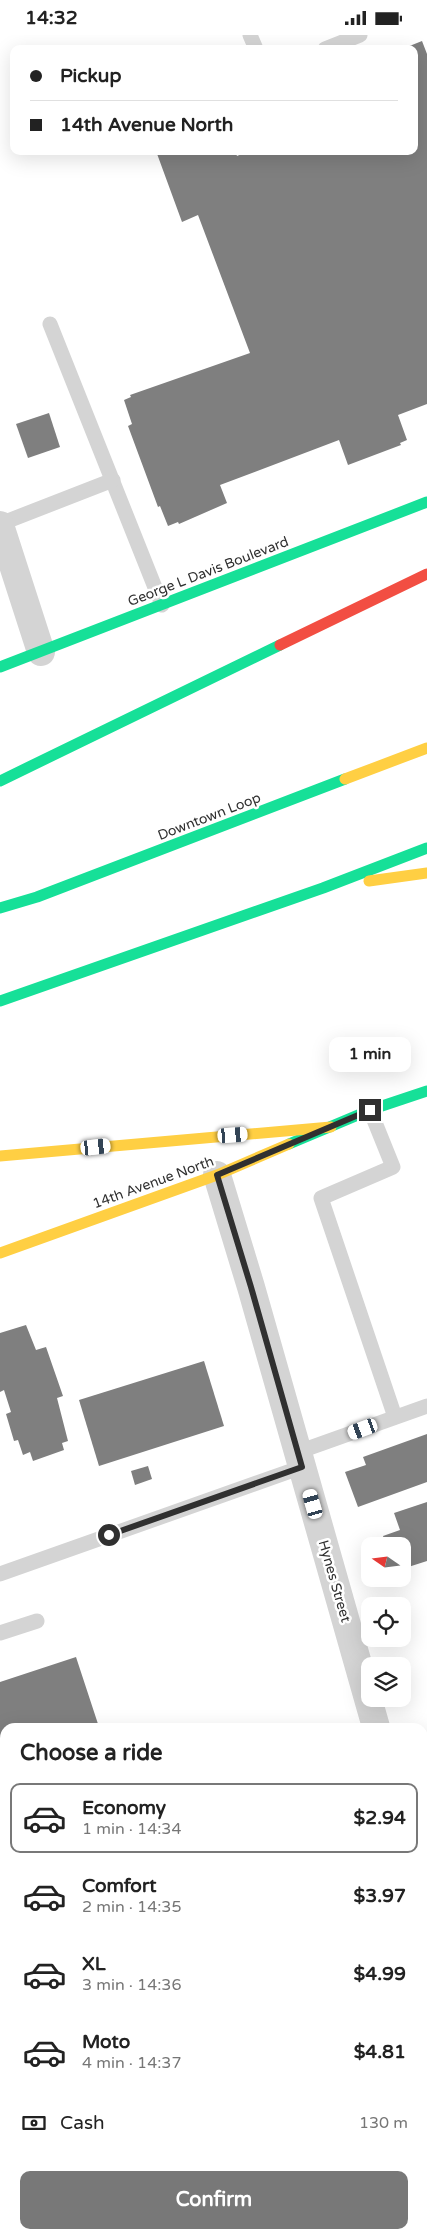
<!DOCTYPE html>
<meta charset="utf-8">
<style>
body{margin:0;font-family:"Varela Round",sans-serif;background:#f6f6f6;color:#222;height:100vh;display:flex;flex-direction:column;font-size:19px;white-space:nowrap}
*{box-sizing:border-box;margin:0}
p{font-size:16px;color:#767676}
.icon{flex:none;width:28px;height:28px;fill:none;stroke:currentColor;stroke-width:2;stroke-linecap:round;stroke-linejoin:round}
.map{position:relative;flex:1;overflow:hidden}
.details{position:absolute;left:0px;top:1688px;width:428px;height:516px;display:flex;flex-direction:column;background:#fff;border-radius:15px 15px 0 0;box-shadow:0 5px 20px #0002}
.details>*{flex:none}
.banner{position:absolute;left:10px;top:10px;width:408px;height:110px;border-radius:10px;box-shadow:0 5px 20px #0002;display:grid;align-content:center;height:110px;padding:0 20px;background:#fff}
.needle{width:32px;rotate:284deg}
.controls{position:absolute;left:361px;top:1502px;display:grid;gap:10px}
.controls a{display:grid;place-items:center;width:50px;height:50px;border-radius:10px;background:#fff;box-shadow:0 5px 20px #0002;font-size:25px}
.end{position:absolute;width:22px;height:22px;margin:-11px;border:6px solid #303030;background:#fff;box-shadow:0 0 0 2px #fff}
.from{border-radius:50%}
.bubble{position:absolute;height:35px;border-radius:10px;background:#fff;box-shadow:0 5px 20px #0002;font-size:16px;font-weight:800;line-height:35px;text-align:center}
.car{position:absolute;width:15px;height:30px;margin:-15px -8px;border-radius:6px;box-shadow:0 0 4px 1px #0007;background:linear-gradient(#fff 24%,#345 0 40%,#fff 0 76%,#345 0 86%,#fff 0)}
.banner b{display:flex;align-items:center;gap:18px;height:48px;font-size:19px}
.banner b+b{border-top:1px solid #e0e0e0}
.banner i{width:12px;height:12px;background:#222}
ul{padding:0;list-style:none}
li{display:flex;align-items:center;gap:15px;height:70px;margin:0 10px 8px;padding:0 10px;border:2px solid transparent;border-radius:10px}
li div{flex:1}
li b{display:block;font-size:19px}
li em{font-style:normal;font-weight:800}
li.active{border-color:#787878}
li>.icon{width:45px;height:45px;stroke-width:1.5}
h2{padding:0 20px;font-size:22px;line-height:60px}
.pay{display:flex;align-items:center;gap:12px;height:55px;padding:0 20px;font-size:19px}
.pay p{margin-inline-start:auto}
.cta{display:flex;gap:10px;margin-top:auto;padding:10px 20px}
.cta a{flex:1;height:58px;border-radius:10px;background:#787878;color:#fff;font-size:20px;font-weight:800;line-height:58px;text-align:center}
.status{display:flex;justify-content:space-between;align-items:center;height:35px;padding:0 25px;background:#fff;direction:ltr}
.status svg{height:14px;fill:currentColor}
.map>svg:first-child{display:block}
.building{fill:#7f7f7f}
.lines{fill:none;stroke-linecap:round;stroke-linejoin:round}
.lane{stroke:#d4d4d4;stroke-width:15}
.street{stroke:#d4d4d4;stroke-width:28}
.fast{stroke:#16e098;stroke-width:11}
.slow{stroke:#ffcf43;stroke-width:11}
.jam{stroke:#f24e42;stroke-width:11}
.route{stroke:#303030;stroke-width:6}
.labels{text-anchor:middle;stroke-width:5;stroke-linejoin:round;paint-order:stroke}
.street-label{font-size:14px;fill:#303030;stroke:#fff}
</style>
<div class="status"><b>14:32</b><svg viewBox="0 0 49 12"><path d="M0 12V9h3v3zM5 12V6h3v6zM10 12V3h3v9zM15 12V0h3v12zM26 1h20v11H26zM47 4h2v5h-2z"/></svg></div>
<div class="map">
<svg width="427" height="2203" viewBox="0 0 427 2203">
<rect width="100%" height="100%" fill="#fff"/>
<!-- building -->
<g class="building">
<polygon points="422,6 427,19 427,369 398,380 407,405 400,408 401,410 348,430 339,405 220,450 227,468 179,489 178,487 168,491 160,471 158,472 128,391 132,389 124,365 131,362 130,360 250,318 198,180 182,187 156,116 235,116 237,121 249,116 414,116 414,14 402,14"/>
<polygon points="49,378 60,412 28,423 16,389"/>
<polygon points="26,1290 36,1315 46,1312 63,1361 57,1363 68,1406 62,1408 64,1415 33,1426 30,1417 23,1420 18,1405 14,1406 6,1379 11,1377 4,1355 0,1357 0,1298"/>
<polygon points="204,1326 224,1391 99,1431 79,1365"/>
<polygon points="427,1399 427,1447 358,1472 345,1437 366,1430 363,1422"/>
<polygon points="148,1431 152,1444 135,1450 131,1436"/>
<polygon points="427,1467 427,1526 402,1534 402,1511 386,1511 383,1501 400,1495 394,1478"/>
<polygon points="76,1622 99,1692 5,1692 5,1798 0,1799 0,1647"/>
<polygon points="427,2124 427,2203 423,2203 420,2199 422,2199 422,2127"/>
<polygon points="48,2199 63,2199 65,2203 50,2203"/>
</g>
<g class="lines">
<!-- lane -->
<g class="lane">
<polyline points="250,0 256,14"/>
<polyline points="325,14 360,0"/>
<polyline points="50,289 162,570"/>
<polyline points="0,489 113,445"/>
<polyline points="370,1075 393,1132 321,1163 395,1382"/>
<polyline points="298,1417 427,1371"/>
<polyline points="0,1539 302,1432"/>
<polyline points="0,1598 37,1586"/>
<polyline points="0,1864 5,1880"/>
<polyline points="422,2035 427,2033"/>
<polyline points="100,2203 109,2199"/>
</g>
<!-- street -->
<g class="street">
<polyline points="0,490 41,617"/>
<polyline points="217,1140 251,1252 376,1692"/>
<polyline points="422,1795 427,1793"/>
<polyline points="422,1850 427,1864"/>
<polyline points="0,2017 5,2014"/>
</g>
<!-- fast -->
<g class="fast">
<polyline points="0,632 427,467"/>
<polyline points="0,746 280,610"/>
<polyline points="0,873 37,862 345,744"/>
<polyline points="0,966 323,853 427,813"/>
<polyline points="289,1109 370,1075 427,1056"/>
</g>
<!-- slow -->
<g class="slow">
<polyline points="345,744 427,713"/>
<polyline points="369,846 427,838"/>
<polyline points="0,1121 331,1092"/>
<polyline points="0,1218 217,1140 289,1109"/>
</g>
<!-- jam -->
<polyline class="jam" points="280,610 427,539"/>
</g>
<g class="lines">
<!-- route -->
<polyline class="route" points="109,1500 302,1432 251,1252 217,1140 370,1075"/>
</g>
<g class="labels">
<!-- street labels -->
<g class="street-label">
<text transform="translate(208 536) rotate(-21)" y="5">George L Davis Boulevard</text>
<text transform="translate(209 781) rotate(-21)" y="5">Downtown Loop</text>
<text transform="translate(153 1147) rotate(-20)" y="5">14th Avenue North</text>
<text transform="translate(335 1546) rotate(74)" y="5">Hynes Street</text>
</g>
</g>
</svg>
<div class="controls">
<a><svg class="needle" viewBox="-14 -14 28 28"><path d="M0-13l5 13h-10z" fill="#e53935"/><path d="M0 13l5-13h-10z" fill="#767676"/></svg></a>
<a><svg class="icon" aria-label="locate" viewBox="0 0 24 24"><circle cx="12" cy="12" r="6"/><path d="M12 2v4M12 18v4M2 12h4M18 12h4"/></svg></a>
<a><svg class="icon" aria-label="layers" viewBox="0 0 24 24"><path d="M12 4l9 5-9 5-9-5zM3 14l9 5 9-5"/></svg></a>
</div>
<i class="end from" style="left:109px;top:1500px"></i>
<i class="end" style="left:370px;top:1075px"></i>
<div class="bubble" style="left:329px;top:1002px;width:82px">1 min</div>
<i class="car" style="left:233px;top:1100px;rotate:86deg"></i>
<i class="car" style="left:96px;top:1112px;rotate:84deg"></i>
<i class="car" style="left:363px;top:1394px;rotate:250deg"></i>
<i class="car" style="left:313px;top:1469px;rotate:344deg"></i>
<div class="banner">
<b><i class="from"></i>Pickup</b>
<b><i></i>14th Avenue North</b>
</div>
<section class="details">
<h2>Choose a ride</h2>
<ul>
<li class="active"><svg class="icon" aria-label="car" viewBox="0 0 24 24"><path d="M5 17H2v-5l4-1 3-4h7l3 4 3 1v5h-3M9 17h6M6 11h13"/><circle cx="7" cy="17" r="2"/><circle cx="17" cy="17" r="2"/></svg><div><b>Economy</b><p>1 min · 14:34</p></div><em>$2.94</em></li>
<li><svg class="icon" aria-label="car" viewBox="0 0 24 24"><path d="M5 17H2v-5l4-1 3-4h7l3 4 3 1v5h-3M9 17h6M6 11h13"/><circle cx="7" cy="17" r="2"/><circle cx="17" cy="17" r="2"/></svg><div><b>Comfort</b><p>2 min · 14:35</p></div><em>$3.97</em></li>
<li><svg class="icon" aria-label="car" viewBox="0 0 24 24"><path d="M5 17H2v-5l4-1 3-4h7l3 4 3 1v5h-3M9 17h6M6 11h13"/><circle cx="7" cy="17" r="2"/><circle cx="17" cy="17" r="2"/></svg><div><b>XL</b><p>3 min · 14:36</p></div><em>$4.99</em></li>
<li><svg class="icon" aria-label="car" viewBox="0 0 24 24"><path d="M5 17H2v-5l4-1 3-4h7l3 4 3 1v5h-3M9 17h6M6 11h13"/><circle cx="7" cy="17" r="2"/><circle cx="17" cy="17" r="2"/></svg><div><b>Moto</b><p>4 min · 14:37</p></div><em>$4.81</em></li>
</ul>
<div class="pay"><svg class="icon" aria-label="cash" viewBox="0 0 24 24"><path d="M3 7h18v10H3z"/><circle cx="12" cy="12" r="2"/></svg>Cash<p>130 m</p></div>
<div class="cta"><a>Confirm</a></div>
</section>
</div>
